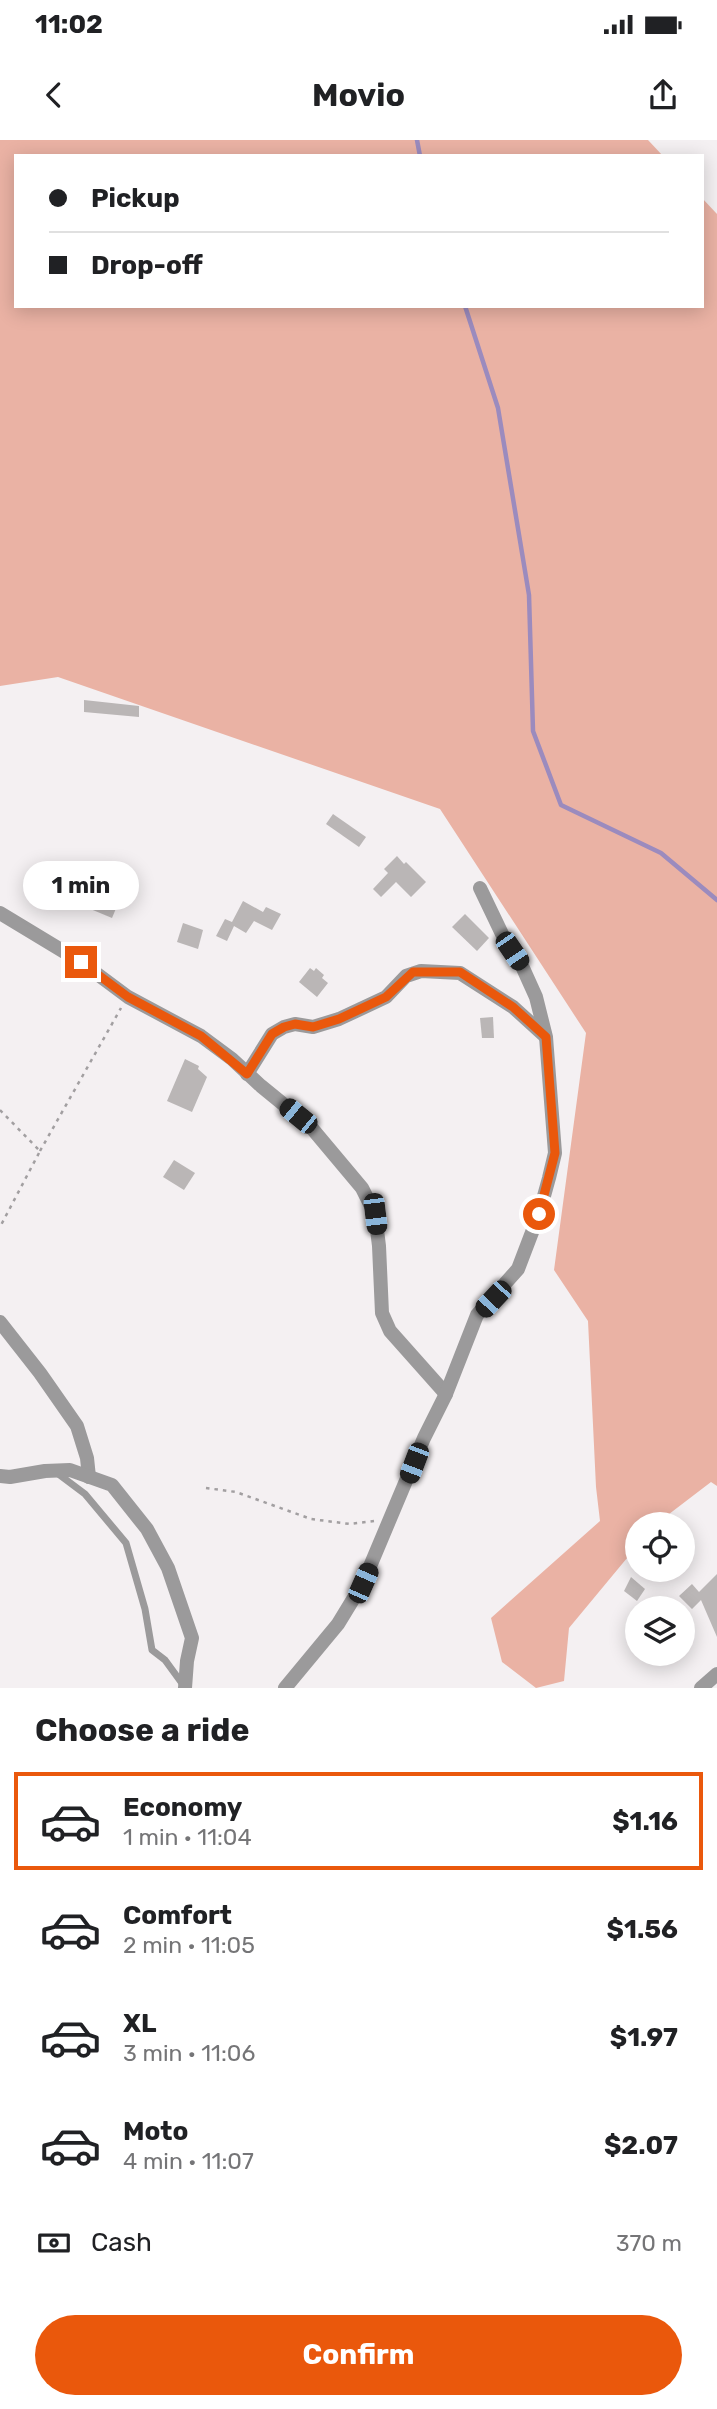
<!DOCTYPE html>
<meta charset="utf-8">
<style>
body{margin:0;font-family:Rubik,sans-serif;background:#f6f6f6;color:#202124;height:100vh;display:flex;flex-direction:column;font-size:26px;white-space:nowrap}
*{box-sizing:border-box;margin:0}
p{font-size:23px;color:#757577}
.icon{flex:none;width:38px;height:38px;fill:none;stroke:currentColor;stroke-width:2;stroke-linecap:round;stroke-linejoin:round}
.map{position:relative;height:1548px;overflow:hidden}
.details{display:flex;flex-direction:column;background:#fff;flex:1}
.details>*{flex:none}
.guide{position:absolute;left:14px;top:14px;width:690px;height:154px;border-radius:0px;box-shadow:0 4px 18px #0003;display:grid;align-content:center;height:154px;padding:0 35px;background:#fff}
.fabs{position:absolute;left:625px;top:1372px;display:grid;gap:14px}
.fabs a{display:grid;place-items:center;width:70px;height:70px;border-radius:50%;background:#fff;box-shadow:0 4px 18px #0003;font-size:35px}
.end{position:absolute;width:32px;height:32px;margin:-16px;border:9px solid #ea580c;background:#fff;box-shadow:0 0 0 4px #fff}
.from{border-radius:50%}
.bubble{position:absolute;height:49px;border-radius:24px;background:#fff;box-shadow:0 4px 18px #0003;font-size:23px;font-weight:700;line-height:49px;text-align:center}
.car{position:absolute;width:21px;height:42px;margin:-21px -10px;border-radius:9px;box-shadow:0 0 5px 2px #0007;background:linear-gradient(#222 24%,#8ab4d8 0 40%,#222 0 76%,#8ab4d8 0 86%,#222 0)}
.guide b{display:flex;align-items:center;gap:24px;height:66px;font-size:26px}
.guide b+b{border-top:2px solid #e0e0e0}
.guide i{width:18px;height:18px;background:#202124}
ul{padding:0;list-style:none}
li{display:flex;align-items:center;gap:21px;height:98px;margin:0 14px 10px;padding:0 21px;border:4px solid transparent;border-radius:0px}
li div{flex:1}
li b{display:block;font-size:26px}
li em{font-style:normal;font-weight:700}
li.selected{border-color:#ea580c}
li>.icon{width:63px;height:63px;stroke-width:1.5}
h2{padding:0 35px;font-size:32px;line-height:84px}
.pay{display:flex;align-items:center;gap:18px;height:77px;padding:0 35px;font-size:26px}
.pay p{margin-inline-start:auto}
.cta{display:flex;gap:14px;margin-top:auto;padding:14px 35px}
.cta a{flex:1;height:80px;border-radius:42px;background:#ea580c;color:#fff;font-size:28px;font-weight:700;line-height:80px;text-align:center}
.status{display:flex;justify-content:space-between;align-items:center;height:49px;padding:0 35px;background:#fff;direction:ltr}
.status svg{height:19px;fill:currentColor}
header{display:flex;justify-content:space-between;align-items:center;height:91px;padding:0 35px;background:#fff;font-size:32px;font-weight:700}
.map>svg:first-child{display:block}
.green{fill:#eab2a4}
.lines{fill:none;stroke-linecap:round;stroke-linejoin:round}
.stream{stroke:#9b8bbe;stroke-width:4.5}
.building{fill:#bab6b6}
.path{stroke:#a29fa1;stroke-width:2.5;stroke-dasharray:3.5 5;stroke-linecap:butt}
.lane{stroke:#9b9a9b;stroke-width:7}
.street{stroke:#9b9a9b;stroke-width:14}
.route{stroke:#ea580c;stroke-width:9}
</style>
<div class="status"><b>11:02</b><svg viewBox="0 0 49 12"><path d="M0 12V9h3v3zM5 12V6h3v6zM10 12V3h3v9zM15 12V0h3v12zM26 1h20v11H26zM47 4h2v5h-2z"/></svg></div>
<header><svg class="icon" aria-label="back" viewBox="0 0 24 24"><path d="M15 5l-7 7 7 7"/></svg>Movio<svg class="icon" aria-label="share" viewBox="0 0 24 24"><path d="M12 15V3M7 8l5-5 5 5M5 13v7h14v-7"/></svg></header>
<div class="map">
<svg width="717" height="1548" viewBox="0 0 717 1548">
<rect width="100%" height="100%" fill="#f4f0f2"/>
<!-- green -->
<polygon class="green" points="0,0 648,0 663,16 16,16 16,166 702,166 702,58 717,74 717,1346 711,1342 656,1384 637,1384 637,1406 569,1488 564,1541 536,1548 502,1522 491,1478 600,1381 596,1347 588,1181 554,1130 586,893 440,669 58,537 0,546"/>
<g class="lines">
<!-- stream -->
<g class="stream">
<polyline points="417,0 420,16"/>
<polyline points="465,166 498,268 529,455 533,591 561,665 661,713 717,760"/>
</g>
</g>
<!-- building -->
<g class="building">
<polygon points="84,560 139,566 139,577 84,572"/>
<polygon points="333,674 366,697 359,707 326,684"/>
<polygon points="397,716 404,724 406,722 426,742 411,757 396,742 381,757 373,749 388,733 384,729"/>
<polygon points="81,751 117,766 112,778 76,763"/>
<polygon points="243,761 263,772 266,767 281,774 272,790 254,781 246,793 234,786 227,801 216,796 225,779 232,782"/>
<polygon points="465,774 489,798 477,811 452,787"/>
<polygon points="183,783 203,790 198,809 177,802"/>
<polygon points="310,828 314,831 316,828 324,835 322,838 328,843 317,857 299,842"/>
<polygon points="493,877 494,898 482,898 480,878"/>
<polygon points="185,919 199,926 198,929 207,937 192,972 167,961"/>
<polygon points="174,1020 195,1033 184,1050 163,1037"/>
<polygon points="717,1434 717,1497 701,1460 692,1469 679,1456 692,1444 699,1452"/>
<polygon points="631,1437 645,1449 637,1461 624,1451"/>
</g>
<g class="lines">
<!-- path -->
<g class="path">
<polyline points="0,970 40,1011 0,1087"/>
<polyline points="40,1011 121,868"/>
<polyline points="206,1348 236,1352 311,1379 350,1384 374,1381"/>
</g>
<!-- lane -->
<polyline class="lane" points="57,1333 85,1354 126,1403 145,1469 152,1510 165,1520 184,1546"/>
<!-- street -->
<g class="street">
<polyline points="0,773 81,822 128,857 201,896 232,919 261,946 310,986 362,1048 375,1074 379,1106 382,1173 390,1191 446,1254"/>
<polyline points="247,934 272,894 284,887 295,884 313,887 339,879 386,857 406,836 421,831 460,833 513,867 545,896"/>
<polyline points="0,1182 40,1233 77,1286 87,1318 89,1337"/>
<polyline points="0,1336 10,1337 45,1331 70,1330 112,1345 147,1389 168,1428 192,1498 187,1521 185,1548"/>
<polyline points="285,1548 338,1484 363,1443 424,1298 446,1254 477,1175 518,1129 539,1074 549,1038 555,1013 546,897 536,857 522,826 503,796 480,748"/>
<polyline points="701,1548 717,1534"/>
</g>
</g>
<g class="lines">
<!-- route -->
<polyline class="route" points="81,822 128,857 201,896 247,934 272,894 284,887 295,884 313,887 339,879 386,857 413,832 460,832 513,867 546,897 555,1013 539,1074"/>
</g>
</svg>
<div class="fabs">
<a><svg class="icon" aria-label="locate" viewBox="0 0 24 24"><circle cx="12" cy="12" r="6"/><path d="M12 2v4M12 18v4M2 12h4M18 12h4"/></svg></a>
<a><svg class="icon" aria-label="layers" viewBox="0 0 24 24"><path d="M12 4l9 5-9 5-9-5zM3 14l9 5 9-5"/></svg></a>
</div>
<i class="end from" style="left:539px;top:1074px"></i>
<i class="end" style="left:81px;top:822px"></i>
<div class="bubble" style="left:23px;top:721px;width:116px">1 min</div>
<i class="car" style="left:512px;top:811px;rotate:146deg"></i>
<i class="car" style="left:298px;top:976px;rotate:309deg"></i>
<i class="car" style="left:375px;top:1074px;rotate:173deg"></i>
<i class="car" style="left:493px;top:1159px;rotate:223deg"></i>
<i class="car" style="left:414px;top:1323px;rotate:201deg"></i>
<i class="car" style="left:363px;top:1443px;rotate:24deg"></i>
<div class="guide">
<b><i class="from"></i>Pickup</b>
<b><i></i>Drop-off</b>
</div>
</div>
<section class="details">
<h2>Choose a ride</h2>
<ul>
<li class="selected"><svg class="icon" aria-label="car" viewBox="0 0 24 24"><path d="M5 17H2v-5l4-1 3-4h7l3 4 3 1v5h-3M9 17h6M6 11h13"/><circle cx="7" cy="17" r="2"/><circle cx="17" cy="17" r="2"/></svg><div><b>Economy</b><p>1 min · 11:04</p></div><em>$1.16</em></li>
<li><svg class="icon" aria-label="car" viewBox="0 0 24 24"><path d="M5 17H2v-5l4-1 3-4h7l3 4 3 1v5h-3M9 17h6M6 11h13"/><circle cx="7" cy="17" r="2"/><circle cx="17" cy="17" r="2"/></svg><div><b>Comfort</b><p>2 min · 11:05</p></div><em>$1.56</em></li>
<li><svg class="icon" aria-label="car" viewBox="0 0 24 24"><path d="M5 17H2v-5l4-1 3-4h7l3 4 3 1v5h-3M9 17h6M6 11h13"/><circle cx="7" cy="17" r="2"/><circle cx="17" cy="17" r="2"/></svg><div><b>XL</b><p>3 min · 11:06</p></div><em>$1.97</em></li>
<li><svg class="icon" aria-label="car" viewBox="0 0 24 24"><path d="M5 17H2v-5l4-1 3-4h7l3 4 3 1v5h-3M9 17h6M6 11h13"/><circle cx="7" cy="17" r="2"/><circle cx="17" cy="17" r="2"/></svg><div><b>Moto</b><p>4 min · 11:07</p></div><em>$2.07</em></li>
</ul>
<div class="pay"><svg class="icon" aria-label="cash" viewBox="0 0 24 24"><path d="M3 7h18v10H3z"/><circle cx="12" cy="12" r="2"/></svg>Cash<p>370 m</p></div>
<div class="cta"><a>Confirm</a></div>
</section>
